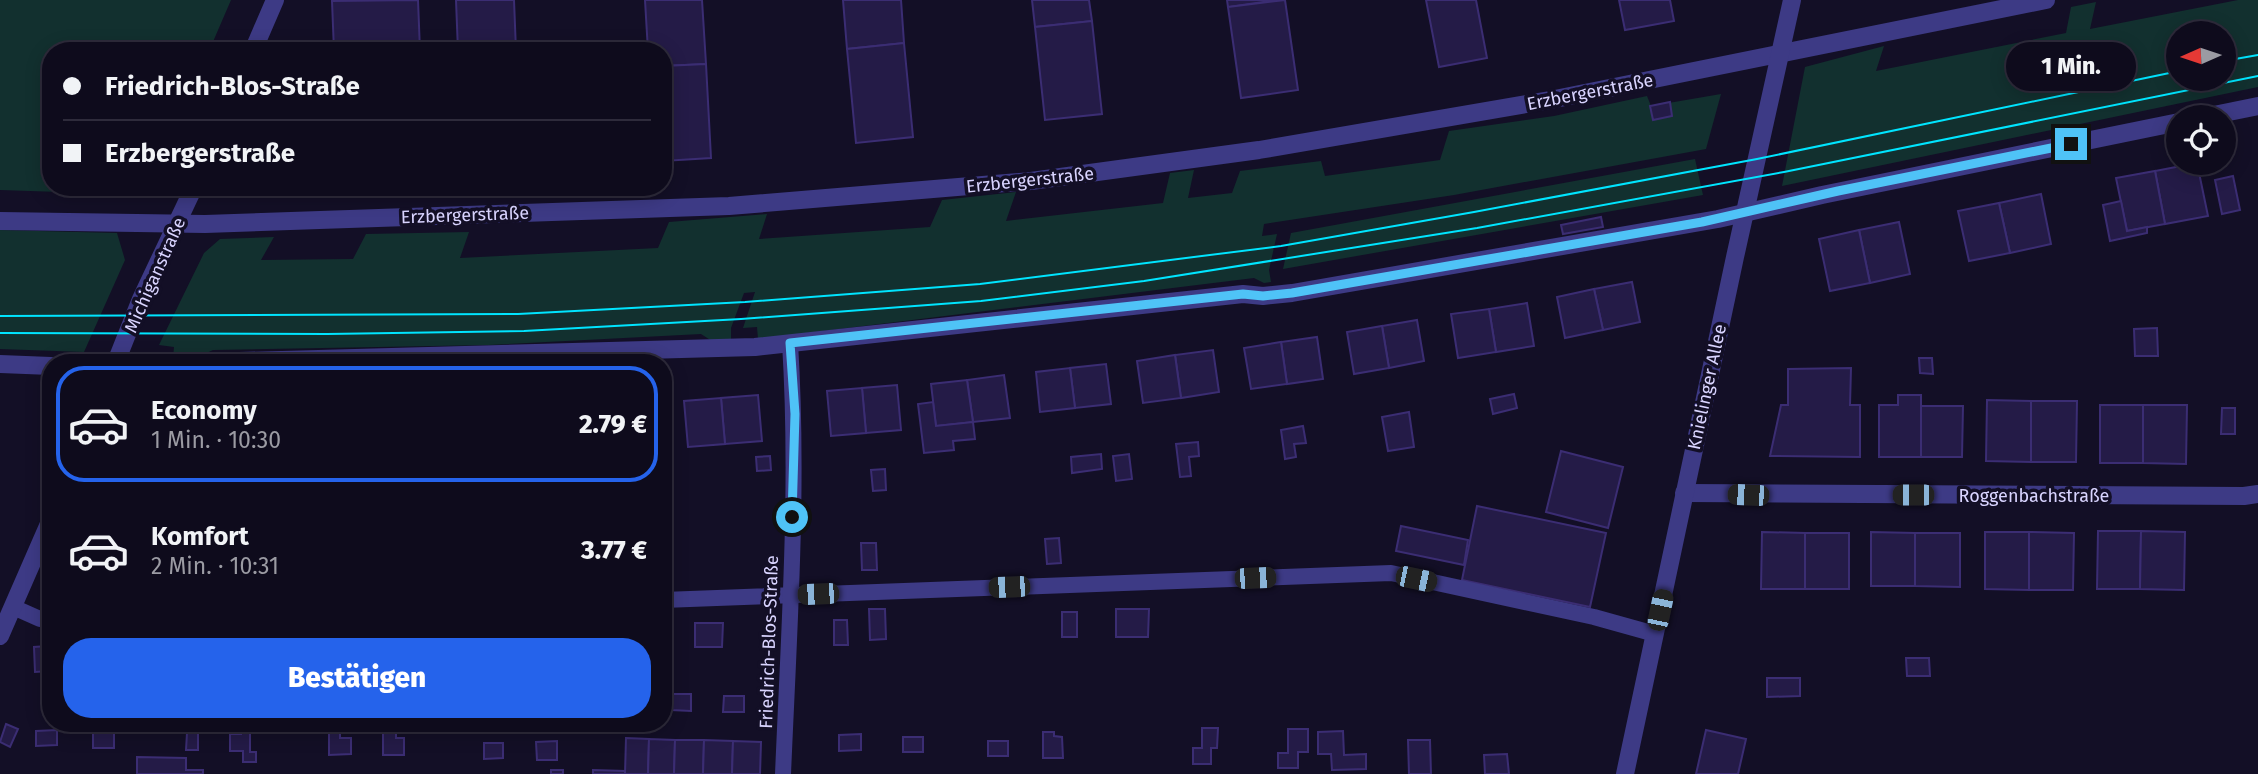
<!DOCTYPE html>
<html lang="de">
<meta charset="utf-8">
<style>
body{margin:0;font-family:"Fira Sans",sans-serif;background:#171425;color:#f1f3f6;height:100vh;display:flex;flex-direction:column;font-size:26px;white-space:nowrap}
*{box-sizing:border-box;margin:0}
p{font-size:23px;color:#9b9ba3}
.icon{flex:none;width:38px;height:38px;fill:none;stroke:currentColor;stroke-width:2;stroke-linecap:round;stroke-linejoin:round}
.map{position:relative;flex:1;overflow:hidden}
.details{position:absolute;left:42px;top:354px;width:630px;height:378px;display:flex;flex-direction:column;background:#0e0b1c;border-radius:28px;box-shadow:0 4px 18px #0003,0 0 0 2px #2e2b3b}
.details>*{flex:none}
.hud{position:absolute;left:42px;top:42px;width:630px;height:154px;border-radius:28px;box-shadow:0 4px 18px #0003,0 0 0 2px #2e2b3b;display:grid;align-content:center;height:154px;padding:0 21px;background:#0e0b1c}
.needle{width:46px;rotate:267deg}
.fabs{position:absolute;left:2166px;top:21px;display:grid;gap:14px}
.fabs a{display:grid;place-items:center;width:70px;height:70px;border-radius:50%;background:#0e0b1c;box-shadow:0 4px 18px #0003,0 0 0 2px #2e2b3b;font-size:35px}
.end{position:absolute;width:32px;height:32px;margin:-16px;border:9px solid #4fc3f7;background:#111;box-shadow:0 0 0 4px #111}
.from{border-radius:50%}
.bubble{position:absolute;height:49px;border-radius:24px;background:#0e0b1c;box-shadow:0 4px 18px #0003,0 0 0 2px #2e2b3b;font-size:23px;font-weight:800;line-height:49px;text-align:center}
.car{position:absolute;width:21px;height:42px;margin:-21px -10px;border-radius:9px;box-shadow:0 0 5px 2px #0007;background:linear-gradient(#222 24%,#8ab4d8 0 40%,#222 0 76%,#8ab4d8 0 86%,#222 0)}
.hud b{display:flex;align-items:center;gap:24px;height:66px;font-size:26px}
.hud b+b{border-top:2px solid #2e2b3b}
.hud i{width:18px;height:18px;background:#f1f3f6}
ul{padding:12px 0 0;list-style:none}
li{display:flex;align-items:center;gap:21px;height:116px;margin:0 14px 10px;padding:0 7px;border:4px solid transparent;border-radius:28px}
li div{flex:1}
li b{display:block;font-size:26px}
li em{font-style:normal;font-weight:800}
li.current{border-color:#2563eb}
li>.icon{width:63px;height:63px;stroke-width:1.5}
.button{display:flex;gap:14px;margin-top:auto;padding:14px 21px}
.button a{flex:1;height:80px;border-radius:28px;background:#2563eb;color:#fff;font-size:28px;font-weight:800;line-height:80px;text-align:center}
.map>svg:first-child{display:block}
.green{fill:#12302f;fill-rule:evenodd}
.building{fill:#241b47;stroke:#3b2d73;stroke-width:2}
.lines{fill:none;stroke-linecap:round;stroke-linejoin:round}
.service{stroke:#3d3a85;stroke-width:16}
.minor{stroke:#3d3a85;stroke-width:18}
.tram{stroke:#00e5ff;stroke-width:2}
.route{stroke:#4fc3f7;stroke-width:9}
.labels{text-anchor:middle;stroke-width:7;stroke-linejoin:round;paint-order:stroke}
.street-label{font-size:18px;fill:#d9d4ff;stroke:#130f26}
</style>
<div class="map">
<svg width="2258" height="774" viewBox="0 0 2258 774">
<rect width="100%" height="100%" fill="#130f26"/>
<!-- green -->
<g class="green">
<polygon points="0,0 231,0 209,51 51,51 51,187 141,187 120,194 0,190"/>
<path d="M 2238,0 L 2258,0 L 2258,87 L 1782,186 L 1805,67 L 1884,46 L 1876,71 L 2066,33 L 2071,7 L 2096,2 L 2090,29 ZM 2179,33 L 2224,33 L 2224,79 L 2179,79 Z"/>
<polygon points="1721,94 1706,149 1454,195 1264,224 1262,236 1277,234 1269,270 1271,282 1264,283 1254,278 758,339 757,327 743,328 755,292 744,293 731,328 731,340 715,343 701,334 489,345 213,350 200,356 173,358 174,347 159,345 204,253 220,239 274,237 261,260 353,259 366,234 469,232 460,258 658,248 669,222 767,214 759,239 930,227 942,200 1016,192 1006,221 1163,203 1170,173 1194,170 1188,198 1232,193 1240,171 1321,161 1325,176 1440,160 1449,131 1554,116 1647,96 1651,106"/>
<polygon points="1695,159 1703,195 1283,269 1291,233"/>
<polygon points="0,230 117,233 125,260 84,352 0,349"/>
</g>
<!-- building -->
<g class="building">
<polygon points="418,0 420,51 334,51 332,1"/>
<polygon points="456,0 514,0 516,51 458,51"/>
<polygon points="645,0 702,0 706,64 663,66 663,51 648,51"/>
<polygon points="843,0 901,0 904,43 847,49"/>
<polygon points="1032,0 1089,0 1092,21 1035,27"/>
<polygon points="1227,0 1278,0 1228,7"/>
<polygon points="1285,0 1298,90 1241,98 1228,7"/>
<polygon points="1426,0 1476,0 1487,58 1439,67"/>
<polygon points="1619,0 1670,0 1674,21 1625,30"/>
<polygon points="1092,21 1102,114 1045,120 1035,27"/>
<polygon points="904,43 913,137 856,143 847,49"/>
<polygon points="706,64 711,158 663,161 663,66"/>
<polygon points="1670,102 1672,116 1653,120 1650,106"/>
<polygon points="2197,163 2208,216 2165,224 2155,171"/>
<polygon points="2155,171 2165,224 2127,231 2116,178"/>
<polygon points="2233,176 2240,210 2222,214 2215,180"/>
<polygon points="2041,194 2051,244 2010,253 1999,203"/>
<polygon points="2121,201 2127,231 2147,227 2147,233 2110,241 2103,205"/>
<polygon points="1999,203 2010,253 1969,261 1958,211"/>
<polygon points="1601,217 1603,227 1563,234 1561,225"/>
<polygon points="1899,222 1910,274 1870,283 1859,230"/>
<polygon points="1859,230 1870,283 1830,291 1819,239"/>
<polygon points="1632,282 1640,322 1603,330 1594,289"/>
<polygon points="1594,289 1603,330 1565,338 1557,297"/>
<polygon points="1527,303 1534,346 1496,352 1489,309"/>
<polygon points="1489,309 1496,352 1458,358 1451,314"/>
<polygon points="1417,320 1424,361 1389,368 1382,326"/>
<polygon points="1382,326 1389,368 1354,374 1347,332"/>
<polygon points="2157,328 2158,356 2135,356 2134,329"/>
<polygon points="1317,337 1323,379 1287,384 1281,342"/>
<polygon points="1281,342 1287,384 1251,389 1244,348"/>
<polygon points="1213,350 1219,392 1181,398 1175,355"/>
<polygon points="1175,355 1181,398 1143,403 1137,361"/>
<polygon points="1919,358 1932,358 1933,374 1920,373"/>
<polygon points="1106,364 1111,404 1075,408 1070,368"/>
<polygon points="1070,368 1075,408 1040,412 1036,372"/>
<polygon points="1851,368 1850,405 1860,405 1860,457 1770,456 1781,405 1788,405 1788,369"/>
<polygon points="1004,375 1010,418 973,422 967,380"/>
<polygon points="967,380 973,422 936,426 931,384"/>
<polygon points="897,385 901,430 866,433 862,388"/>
<polygon points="862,388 866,433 831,436 827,391"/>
<polygon points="1514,394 1517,408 1493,414 1490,399"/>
<polygon points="758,395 762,441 725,444 721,398"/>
<polygon points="1898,395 1921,395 1921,457 1879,457 1879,405 1898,405"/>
<polygon points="721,398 725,444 688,447 684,401"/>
<polygon points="1987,400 2031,401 2031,462 1986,461"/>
<polygon points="2031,401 2077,401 2076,462 2031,462"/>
<polygon points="933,402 936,426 973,422 975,439 953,441 954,450 924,453 918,404"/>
<rect x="2100" y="405" width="43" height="58"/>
<polygon points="2143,405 2187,405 2186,464 2143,463"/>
<polygon points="1921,406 1963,406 1962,457 1921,457"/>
<polygon points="2222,408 2235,408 2235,434 2221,434"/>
<polygon points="1409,412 1414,447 1388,451 1382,417"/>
<polygon points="1303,426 1306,443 1294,444 1296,457 1285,459 1281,430"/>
<polygon points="1198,442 1199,456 1189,457 1191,476 1180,477 1176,444"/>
<polygon points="1561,451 1623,467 1608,528 1546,512"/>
<polygon points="1101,454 1102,469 1072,473 1071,457"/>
<polygon points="1129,454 1132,479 1116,481 1113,456"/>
<polygon points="770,456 771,470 757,471 756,457"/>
<polygon points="885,469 886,490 873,491 871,470"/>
<polygon points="1477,506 1606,533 1590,607 1462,580"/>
<polygon points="1401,526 1468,540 1464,565 1396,551"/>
<polygon points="2098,531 2141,531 2140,589 2097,589"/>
<polygon points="2141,531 2185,532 2184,590 2140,589"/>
<polygon points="1762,532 1805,533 1805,589 1761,589"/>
<polygon points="1871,532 1915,533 1915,586 1871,586"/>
<polygon points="1985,532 2029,532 2029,590 1985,589"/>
<polygon points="2029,532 2074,533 2073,590 2029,590"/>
<rect x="1805" y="533" width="44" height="56"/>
<polygon points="1915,533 1960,533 1960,587 1915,586"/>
<polygon points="1059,538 1061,563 1047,564 1045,539"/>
<polygon points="861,543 876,543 877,570 862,570"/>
<polygon points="869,609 885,609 886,639 870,640"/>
<polygon points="1116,609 1149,609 1148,637 1116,637"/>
<rect x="1062" y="612" width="15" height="25"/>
<polygon points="834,620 847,620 848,645 834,645"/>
<polygon points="695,623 723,623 722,647 695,647"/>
<polygon points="47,646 49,671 35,672 34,647"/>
<polygon points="1906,658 1929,658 1930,676 1907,676"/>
<polygon points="1767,678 1800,678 1800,696 1767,697"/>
<polygon points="671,694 691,694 691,711 671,710"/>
<polygon points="724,696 744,696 744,712 723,712"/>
<polygon points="6,724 18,729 10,747 0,742"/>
<polygon points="241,724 250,724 250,752 256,752 256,762 243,762 243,751 230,751 230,734 241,734"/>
<polygon points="329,725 340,725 340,738 351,738 351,754 329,755"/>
<polygon points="383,725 396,725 396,738 404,738 404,755 383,755"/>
<polygon points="1202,728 1218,728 1217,748 1211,748 1211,764 1193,764 1193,748 1202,748"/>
<polygon points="1288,729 1308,729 1308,752 1298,752 1298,768 1278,768 1278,753 1288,753"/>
<polygon points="57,730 57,745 36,746 36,731"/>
<polygon points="1706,730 1746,739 1738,774 1696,774"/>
<rect x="93" y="731" width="21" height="17"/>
<polygon points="1343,731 1344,755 1366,754 1366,769 1332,770 1331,754 1318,754 1318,732"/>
<polygon points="1043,732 1054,732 1054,736 1062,737 1063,758 1043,758"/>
<polygon points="187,733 198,733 198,750 186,750"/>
<polygon points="861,734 861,750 839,751 839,735"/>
<rect x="903" y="737" width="20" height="15"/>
<polygon points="626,738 649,739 648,774 625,774"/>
<polygon points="649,739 675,740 674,774 648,774"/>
<polygon points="675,740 704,740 703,774 674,774"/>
<polygon points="704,740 733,741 732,774 703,774"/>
<polygon points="1408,740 1430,740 1431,774 1409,774"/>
<polygon points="557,741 557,760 537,760 536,742"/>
<polygon points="733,741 761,742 760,774 732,774"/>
<rect x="988" y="741" width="20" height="15"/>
<polygon points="484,743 503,743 503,758 484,759"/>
<polygon points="1507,754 1509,774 1485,774 1484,755"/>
<polygon points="137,757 186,758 186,770 203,770 203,774 137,774"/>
<rect x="551" y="770" width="12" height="4"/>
<polygon points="593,770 625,771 625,774 593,774"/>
</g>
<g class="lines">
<!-- service -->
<g class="service">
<polyline points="663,600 1391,573 1594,617 1655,634"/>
<polyline points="13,607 40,619 51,618"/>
<path d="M 783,774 C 789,631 799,486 790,343"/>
</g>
<!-- minor -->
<g class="minor">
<polyline points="253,51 275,0"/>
<polyline points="2204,117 2258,106"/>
<polyline points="0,221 205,224 729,206 1031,181 1259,150 1550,100 2046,0"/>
<polyline points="116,362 141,299 194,187"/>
<polyline points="143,362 162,362"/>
<polyline points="205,362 755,347 1243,294 1263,296 1292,293 1718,219 1822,195 2179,122"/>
<polyline points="0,364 51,366"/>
<polyline points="1684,493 2244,496 2258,494"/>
<polyline points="0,636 51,519"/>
<polyline points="1625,774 1735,257 1792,0"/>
</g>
<!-- tram -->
<g class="tram">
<polyline points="2224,61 2258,55"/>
<polyline points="0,316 518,314 745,302 980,284 1281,246 1474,212 1757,159 2179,71"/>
<polyline points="0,333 327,334 524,331 741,319 981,301 1144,281 1477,228 1784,172 2258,76"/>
</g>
</g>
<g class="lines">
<!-- route -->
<polyline class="route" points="792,517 795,414 790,343 1243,294 1263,296 1292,293 1702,222 1838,191 2071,144"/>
</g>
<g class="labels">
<!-- street labels -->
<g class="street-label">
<text transform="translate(1590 92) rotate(-11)" y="6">Erzbergerstraße</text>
<text transform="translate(1030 180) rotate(-6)" y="6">Erzbergerstraße</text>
<text transform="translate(465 215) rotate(-2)" y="6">Erzbergerstraße</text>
<text transform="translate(155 275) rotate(-66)" y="6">Michiganstraße</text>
<text transform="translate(1707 387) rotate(-78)" y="6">Knielinger Allee</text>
<text x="2034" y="502">Roggenbachstraße</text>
<text transform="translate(769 642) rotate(-88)" y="6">Friedrich-Blos-Straße</text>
</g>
</g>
</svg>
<div class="fabs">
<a><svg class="needle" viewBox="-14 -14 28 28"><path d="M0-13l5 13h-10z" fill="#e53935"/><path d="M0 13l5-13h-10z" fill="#9b9ba3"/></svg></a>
<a><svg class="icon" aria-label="locate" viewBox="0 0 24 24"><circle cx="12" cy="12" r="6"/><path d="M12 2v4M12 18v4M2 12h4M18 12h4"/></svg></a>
</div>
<i class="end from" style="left:792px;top:517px"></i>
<i class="end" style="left:2071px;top:144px"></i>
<div class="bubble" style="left:2006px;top:42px;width:130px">1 Min.</div>
<i class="car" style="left:1748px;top:495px;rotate:272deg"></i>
<i class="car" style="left:1913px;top:495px;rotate:270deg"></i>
<i class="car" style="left:1255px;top:578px;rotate:88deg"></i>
<i class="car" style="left:1416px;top:579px;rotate:102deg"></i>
<i class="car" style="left:1009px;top:587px;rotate:268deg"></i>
<i class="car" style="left:818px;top:594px;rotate:268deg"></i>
<i class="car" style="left:1660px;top:610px;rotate:12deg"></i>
<div class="hud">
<b><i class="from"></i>Friedrich-Blos-Straße</b>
<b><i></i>Erzbergerstraße</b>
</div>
<section class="details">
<ul>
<li class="current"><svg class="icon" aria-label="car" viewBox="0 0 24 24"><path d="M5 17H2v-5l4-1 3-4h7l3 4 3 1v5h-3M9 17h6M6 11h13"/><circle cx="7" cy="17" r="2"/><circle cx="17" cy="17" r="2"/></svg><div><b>Economy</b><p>1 Min. · 10:30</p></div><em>2.79 €</em></li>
<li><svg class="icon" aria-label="car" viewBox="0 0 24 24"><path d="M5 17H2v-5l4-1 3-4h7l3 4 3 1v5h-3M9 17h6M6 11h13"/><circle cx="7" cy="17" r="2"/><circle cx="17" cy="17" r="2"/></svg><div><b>Komfort</b><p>2 Min. · 10:31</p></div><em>3.77 €</em></li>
</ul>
<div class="button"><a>Bestätigen</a></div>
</section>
</div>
